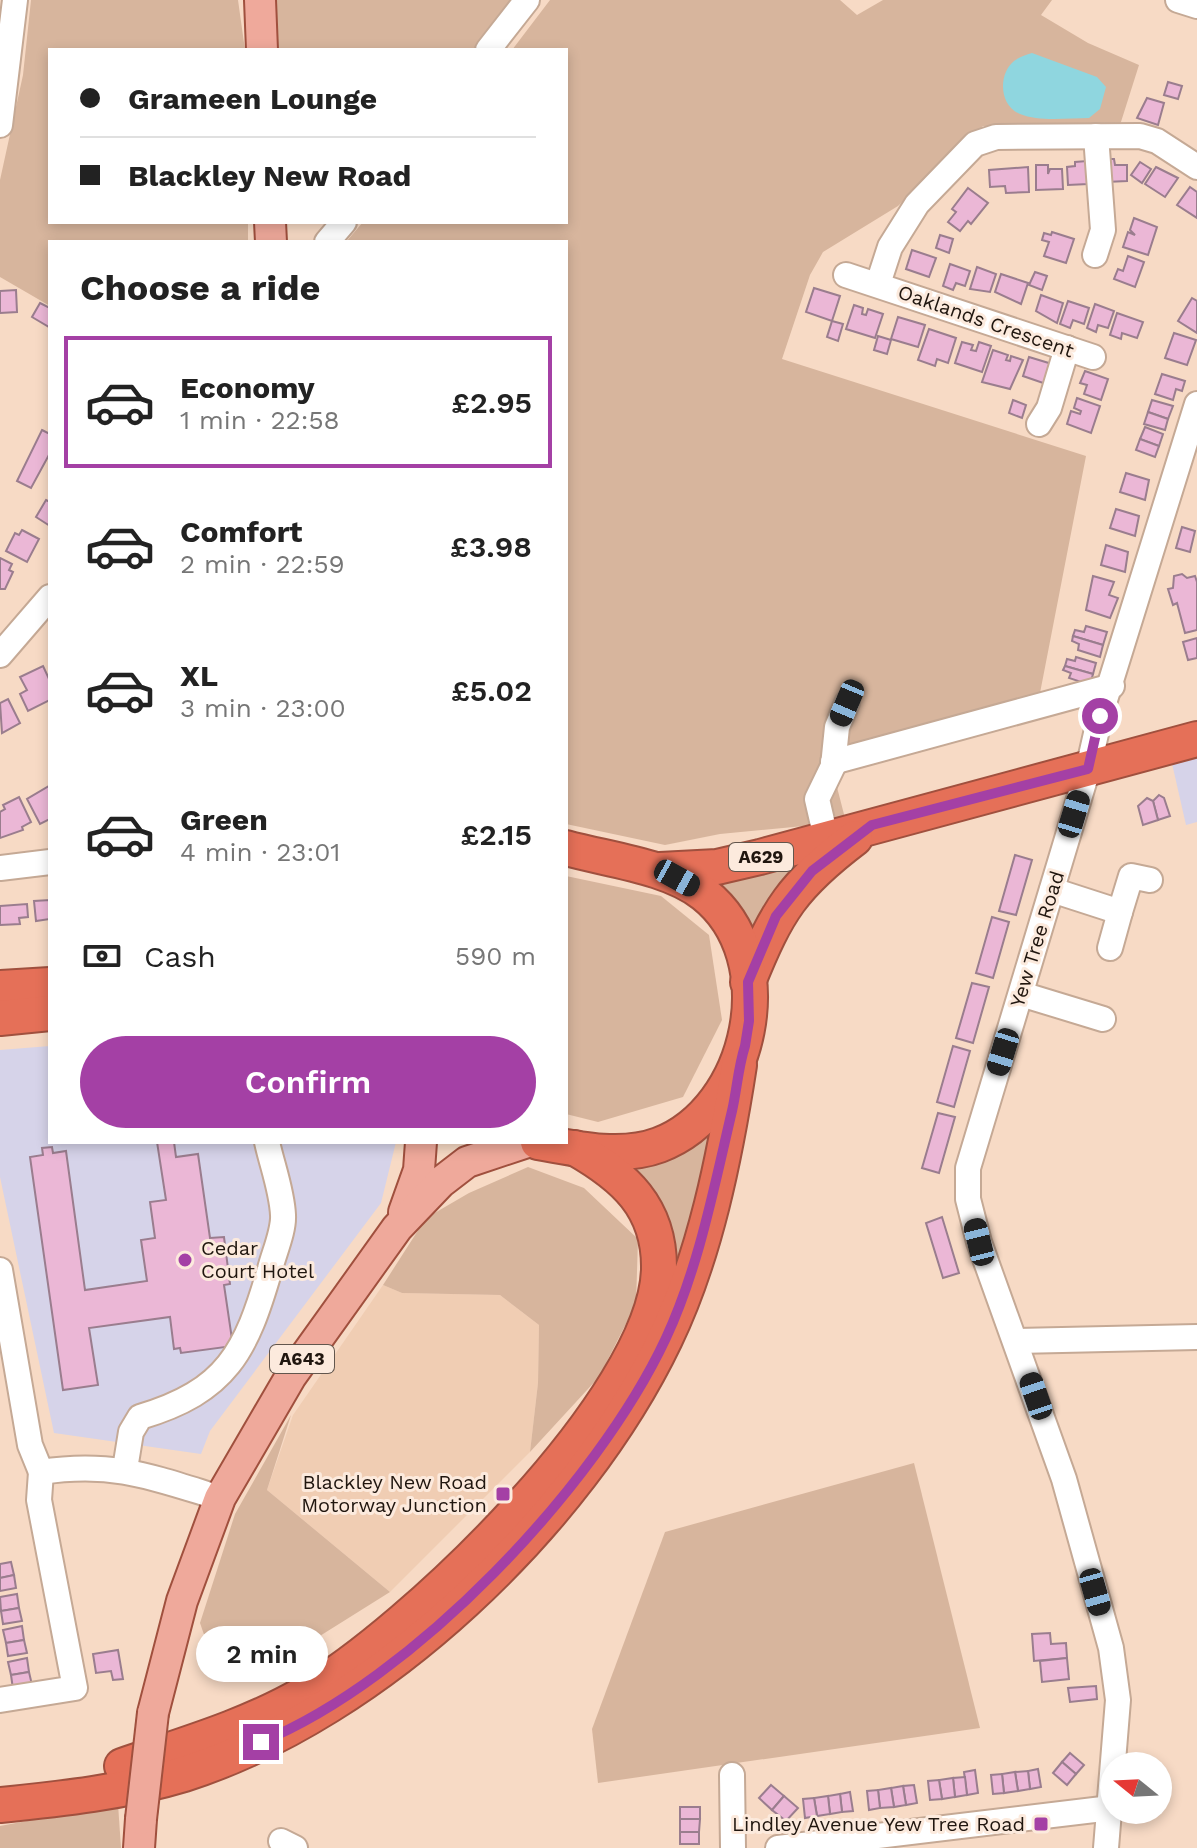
<!DOCTYPE html>
<meta charset="utf-8">
<style>
body{margin:0;font-family:"Work Sans",sans-serif;background:#f6f6f6;color:#222;height:100vh;display:flex;flex-direction:column;font-size:30px;white-space:nowrap}
*{box-sizing:border-box;margin:0}
p{font-size:26px;color:#767676}
.icon{flex:none;width:44px;height:44px;fill:none;stroke:currentColor;stroke-width:2;stroke-linecap:round;stroke-linejoin:round}
.map{position:relative;flex:1;overflow:hidden}
.panel{position:absolute;left:48px;top:240px;width:520px;height:904px;display:flex;flex-direction:column;background:#fff;border-radius:0px;box-shadow:0 4px 12px #0003}
.panel>*{flex:none}
.top-card{position:absolute;left:48px;top:48px;width:520px;height:176px;border-radius:0px;box-shadow:0 4px 12px #0003;display:grid;align-content:center;height:176px;padding:0 32px;background:#fff}
.needle{width:52px;rotate:288deg}
.tools{position:absolute;left:1100px;top:1752px;display:grid;gap:16px}
.tools a{display:grid;place-items:center;width:72px;height:72px;border-radius:50%;background:#fff;box-shadow:0 4px 12px #0003;font-size:40px}
.end{position:absolute;width:36px;height:36px;margin:-18px;border:10px solid #a440a5;background:#fff;box-shadow:0 0 0 4px #fff}
.from{border-radius:50%}
.bubble{position:absolute;height:56px;border-radius:28px;background:#fff;box-shadow:0 4px 12px #0003;font-size:26px;font-weight:600;line-height:56px;text-align:center}
.car{position:absolute;width:24px;height:48px;margin:-24px -12px;border-radius:10px;box-shadow:0 0 6px 2px #0007;background:linear-gradient(#222 24%,#8ab4d8 0 40%,#222 0 76%,#8ab4d8 0 86%,#222 0)}
.top-card b{display:flex;align-items:center;gap:28px;height:76px;font-size:30px}
.top-card b+b{border-top:2px solid #e0e0e0}
.top-card i{width:20px;height:20px;background:#222}
ul{padding:0;list-style:none}
li{display:flex;align-items:center;gap:24px;height:132px;margin:0 16px 12px;padding:0 16px;border:4px solid transparent;border-radius:0px}
li div{flex:1}
li b{display:block;font-size:30px}
li em{font-style:normal;font-weight:600}
li.current{border-color:#a440a5}
li>.icon{width:72px;height:72px;stroke-width:1.5}
h2{padding:0 32px;font-size:36px;line-height:96px}
.pay{display:flex;align-items:center;gap:20px;height:88px;padding:0 32px;font-size:30px}
.pay p{margin-inline-start:auto}
.button{display:flex;gap:16px;margin-top:auto;padding:16px 32px}
.button a{flex:1;height:92px;border-radius:48px;background:#a440a5;color:#fff;font-size:32px;font-weight:600;line-height:92px;text-align:center}
.map>svg:first-child{display:block}
.commercial{fill:#d6d3e9}
.built{fill:#f0cdb3}
.green{fill:#d7b59d}
.water{fill:#8fd6df}
.building{fill:#ebb7d6;stroke:#9a7d8e;stroke-width:2}
.lines{fill:none;stroke-linecap:round;stroke-linejoin:round}
.minor-casing{stroke:#c5a995;stroke-width:28}
.major-casing{stroke:#a0503e;stroke-width:34}
.highway-casing{stroke:#a0503e;stroke-width:38}
.minor{stroke:#fff;stroke-width:24}
.major{stroke:#efa99b;stroke-width:30}
.highway{stroke:#e57058;stroke-width:34}
.major-bridge-casing{stroke:#a0503e;stroke-width:34;stroke-linecap:butt}
.major-bridge{stroke:#efa99b;stroke-width:30}
.route{stroke:#a440a5;stroke-width:10}
.poi-dot{fill:#a440a5;stroke:#fceadd;stroke-width:3}
.labels{text-anchor:middle;stroke-width:6;stroke-linejoin:round;paint-order:stroke}
.shield{fill:#fceadd;stroke:#62564d;stroke-width:2}
.shield-label{font-size:18px;font-weight:bold;fill:#20160f}
.street-label{font-size:20px;fill:#20160f;stroke:#fceadd}
.poi-label{font-size:20px;fill:#20160f;stroke:#fceadd;text-anchor:end}
</style>
<div class="map">
<svg width="1197" height="1848" viewBox="0 0 1197 1848">
<rect width="100%" height="100%" fill="#f7dac5"/>
<!-- commercial -->
<g class="commercial">
<polygon points="1197,753 1197,822 1186,825 1171,759"/>
<polygon points="50,1046 50,1142 396,1142 381,1203 210,1431 201,1454 54,1433 0,1177 0,1050"/>
</g>
<!-- built -->
<polygon class="built" points="383,1285 402,1293 500,1295 539,1325 538,1383 530,1452 390,1592 267,1490 293,1415"/>
<!-- green -->
<g class="green">
<polygon points="31,0 238,0 245,50 50,50 50,222 248,222 248,242 50,242 50,306 0,277 0,180 23,75"/>
<polygon points="267,0 522,0 481,50 272,50"/>
<polygon points="550,0 840,0 857,15 883,0 1052,0 1041,15 1088,43 1139,65 1120,125 983,126 898,206 823,252 810,275 782,359 1086,456 1040,693 831,764 846,822 720,834 665,845 566,824 566,242 346,242 363,222 566,222 566,50 512,50"/>
<polygon points="819,849 757,936 696,880"/>
<polygon points="566,876 661,896 709,935 722,1020 683,1097 598,1122 566,1114"/>
<polygon points="718,1112 674,1289 623,1159"/>
<polygon points="528,1167 584,1188 638,1239 636,1304 599,1377 530,1452 538,1383 539,1325 500,1295 402,1293 383,1285 426,1218 469,1193"/>
<polygon points="291,1415 267,1490 390,1592 315,1639 220,1681 200,1623 235,1514"/>
<polygon points="914,1463 980,1728 598,1783 592,1729 665,1532"/>
<polygon points="118,1804 121,1848 0,1848 0,1826"/>
</g>
<!-- water -->
<path class="water" d="M 1032,53 L 1097,77 L 1106,87 L 1100,109 L 1089,118 C 1068,118 1039,122 1020,114 C 999,106 998,74 1014,61 C 1019,57 1026,55 1032,53 Z"/>
<!-- building -->
<g class="building">
<polygon points="1168,82 1182,86 1178,99 1164,95"/>
<polygon points="1147,98 1164,103 1158,125 1137,118"/>
<polygon points="1105,159 1114,159 1115,165 1127,165 1127,181 1106,182"/>
<polygon points="1087,161 1088,184 1068,185 1067,167 1075,166 1075,162"/>
<polygon points="1140,162 1151,169 1142,183 1131,175"/>
<polygon points="1036,165 1048,165 1048,174 1050,169 1062,169 1063,189 1036,190"/>
<polygon points="1028,167 1029,192 1006,193 1005,186 990,187 989,170"/>
<polygon points="1156,167 1178,178 1165,197 1145,184"/>
<polygon points="1190,187 1197,192 1197,218 1177,205"/>
<polygon points="968,188 988,203 971,224 968,221 960,231 948,222 956,212 952,209"/>
<polygon points="1134,218 1157,227 1148,255 1123,247 1128,232 1135,235 1130,230"/>
<polygon points="1052,232 1074,239 1066,263 1044,256 1049,242 1042,240 1044,233 1051,235"/>
<polygon points="940,235 953,239 949,253 936,248"/>
<polygon points="912,250 936,258 929,277 906,269"/>
<polygon points="1128,256 1144,262 1135,287 1114,279 1118,269 1123,271"/>
<polygon points="950,264 970,271 965,286 956,283 953,290 943,286"/>
<polygon points="977,267 996,274 990,292 970,289"/>
<polygon points="1035,272 1047,276 1042,290 1029,285"/>
<polygon points="1001,274 1028,283 1021,304 995,292"/>
<polygon points="814,288 840,296 832,321 806,312"/>
<polygon points="16,290 17,312 0,313 0,291"/>
<polygon points="1041,295 1063,303 1057,323 1036,311"/>
<polygon points="1192,298 1197,301 1197,333 1178,321"/>
<polygon points="1068,301 1089,308 1084,324 1073,320 1070,328 1060,324"/>
<polygon points="40,303 50,308 49,327 32,317"/>
<polygon points="1095,304 1114,311 1108,328 1098,325 1096,332 1087,328"/>
<polygon points="854,305 863,308 862,314 866,315 868,309 883,314 875,338 846,329"/>
<polygon points="1117,313 1143,322 1137,338 1122,333 1121,339 1110,335"/>
<polygon points="898,317 925,325 918,347 891,339"/>
<polygon points="832,321 843,324 838,341 827,337"/>
<polygon points="929,329 956,338 948,363 937,359 935,366 918,360"/>
<polygon points="1174,333 1196,340 1187,365 1165,358"/>
<polygon points="878,336 891,340 887,354 874,350"/>
<polygon points="962,342 973,345 971,350 976,351 979,342 991,346 982,372 955,363"/>
<polygon points="993,350 1008,355 1006,360 1010,361 1011,356 1023,360 1010,389 982,382"/>
<polygon points="1029,357 1052,364 1046,384 1023,376"/>
<polygon points="1085,371 1108,379 1101,400 1084,394 1087,385 1080,383"/>
<polygon points="1162,374 1185,381 1182,391 1176,389 1173,400 1155,394"/>
<polygon points="1077,398 1100,406 1091,433 1067,424 1071,411 1080,414 1081,411 1074,408"/>
<polygon points="1013,400 1026,405 1022,418 1009,413"/>
<polygon points="1152,400 1173,406 1168,419 1148,412"/>
<polygon points="1148,412 1168,419 1165,430 1144,424"/>
<polygon points="1145,427 1163,434 1159,446 1140,439"/>
<polygon points="42,430 50,434 50,453 31,488 17,481"/>
<polygon points="1140,439 1159,446 1155,457 1136,450"/>
<polygon points="1126,473 1149,480 1145,500 1120,492"/>
<polygon points="46,500 50,502 50,526 36,517"/>
<polygon points="1116,509 1139,516 1135,536 1110,528"/>
<polygon points="1182,527 1195,531 1190,552 1176,548"/>
<polygon points="22,530 39,539 27,562 6,551 15,533 19,535"/>
<polygon points="1106,545 1128,552 1125,572 1101,565"/>
<polygon points="0,558 12,564 9,570 13,572 5,589 0,589"/>
<polygon points="1182,574 1187,578 1195,576 1197,582 1197,630 1185,633 1177,603 1173,605 1168,589 1173,588 1174,576"/>
<polygon points="1093,576 1114,582 1109,595 1118,598 1110,618 1086,610"/>
<polygon points="1086,626 1107,632 1103,645 1073,636 1075,630 1084,632"/>
<polygon points="1073,636 1103,645 1100,657 1078,650 1079,644 1072,641"/>
<polygon points="1197,638 1197,658 1188,660 1183,642"/>
<polygon points="1076,657 1096,663 1093,674 1065,666 1067,659 1075,661"/>
<polygon points="43,666 50,681 50,700 28,711 20,694 27,690 20,677"/>
<polygon points="1065,666 1093,674 1090,685 1069,678 1071,673 1063,670"/>
<polygon points="8,699 20,723 2,733 0,703"/>
<polygon points="49,786 50,819 40,824 27,799"/>
<polygon points="1159,795 1164,798 1170,816 1158,820 1153,801"/>
<polygon points="19,797 31,822 22,827 23,830 0,838 0,812 5,809 3,805"/>
<polygon points="1147,798 1153,801 1158,820 1143,825 1138,806"/>
<polygon points="1015,855 1032,860 1016,915 999,911"/>
<polygon points="50,900 50,919 36,921 34,901"/>
<polygon points="27,904 28,917 19,918 20,924 0,925 0,906"/>
<polygon points="992,917 1009,922 993,978 976,973"/>
<polygon points="972,983 989,987 973,1043 956,1038"/>
<polygon points="953,1046 970,1051 954,1107 937,1102"/>
<polygon points="938,1113 955,1117 939,1173 922,1168"/>
<polygon points="157,1142 174,1142 176,1157 198,1154 210,1238 224,1237 230,1284 224,1285 233,1346 181,1353 180,1348 174,1349 170,1317 89,1328 98,1385 63,1390 30,1157 43,1155 42,1148 52,1147 53,1153 66,1151 85,1290 147,1281 141,1240 155,1238 150,1202 166,1200"/>
<polygon points="942,1217 959,1273 943,1278 926,1223"/>
<polygon points="11,1562 14,1575 0,1578 0,1564"/>
<polygon points="14,1575 16,1588 0,1591 0,1578"/>
<polygon points="17,1594 19,1608 1,1611 0,1597"/>
<polygon points="19,1608 22,1621 3,1624 1,1611"/>
<polygon points="22,1626 24,1640 6,1643 3,1630"/>
<polygon points="1050,1633 1051,1644 1066,1643 1067,1658 1034,1661 1032,1634"/>
<polygon points="24,1640 27,1653 8,1656 6,1643"/>
<polygon points="118,1650 123,1679 113,1680 111,1671 96,1673 93,1654"/>
<polygon points="27,1658 29,1672 11,1675 8,1662"/>
<polygon points="1067,1658 1069,1679 1042,1682 1040,1661"/>
<polygon points="29,1672 32,1685 13,1689 11,1675"/>
<polygon points="1096,1686 1097,1699 1070,1702 1068,1688"/>
<polygon points="1070,1753 1084,1765 1076,1774 1062,1762"/>
<polygon points="1062,1762 1076,1774 1067,1785 1053,1773"/>
<polygon points="1038,1769 1041,1787 1030,1789 1028,1771"/>
<polygon points="975,1770 978,1793 967,1795 964,1772"/>
<polygon points="1028,1771 1030,1789 1018,1791 1015,1772"/>
<polygon points="1015,1772 1018,1791 1004,1793 1002,1774"/>
<polygon points="1002,1774 1004,1793 993,1794 991,1775"/>
<polygon points="965,1777 967,1795 955,1797 953,1778"/>
<polygon points="953,1778 955,1797 942,1799 939,1780"/>
<polygon points="939,1780 942,1799 930,1800 928,1781"/>
<polygon points="771,1785 784,1796 772,1810 759,1798"/>
<polygon points="914,1785 917,1803 906,1805 903,1786"/>
<polygon points="903,1786 906,1805 894,1807 891,1788"/>
<polygon points="891,1788 894,1807 880,1808 878,1790"/>
<polygon points="878,1790 880,1808 869,1810 867,1791"/>
<polygon points="850,1792 853,1811 842,1812 840,1794"/>
<polygon points="840,1794 842,1812 830,1814 828,1796"/>
<polygon points="784,1796 798,1808 786,1821 772,1810"/>
<polygon points="828,1796 830,1814 817,1816 814,1798"/>
<polygon points="814,1798 817,1816 805,1818 803,1799"/>
<rect x="680" y="1807" width="20" height="12"/>
<polygon points="680,1819 700,1819 699,1832 680,1832"/>
<rect x="680" y="1832" width="19" height="12"/>
</g>
<g class="lines">
<defs>
<g id="minor">
<polyline points="1178,0 1197,6"/>
<polyline points="488,50 527,0"/>
<polyline points="0,125 15,0"/>
<polyline points="327,242 344,222"/>
<polyline points="1095,255 1103,230 1096,136"/>
<polyline points="846,275 1093,357"/>
<polyline points="878,284 890,247 917,204 975,144 996,137 1140,136 1157,141 1197,167"/>
<polyline points="1039,424 1049,408 1067,348"/>
<polyline points="0,655 50,597"/>
<polyline points="833,762 1112,686"/>
<polyline points="826,838 817,799 833,766 837,727 847,703"/>
<polyline points="0,868 50,862"/>
<polyline points="1052,890 1120,912 1110,948"/>
<polyline points="1120,912 1131,876 1150,880"/>
<polyline points="1021,994 1103,1019"/>
<path d="M 0,1270 L 30,1445 L 41,1472 C 113,1461 152,1477 220,1498"/>
<polyline points="1017,1341 1197,1337"/>
<path d="M 125,1469 L 131,1432 L 140,1417 C 227,1391 246,1352 270,1269 C 274,1253 284,1231 283,1215 C 282,1191 272,1165 267,1142"/>
<polyline points="0,1700 75,1688 39,1500 41,1472"/>
<polyline points="732,1775 733,1848"/>
<polyline points="281,1841 295,1848"/>
<polyline points="778,1848 1111,1808"/>
<polyline points="1106,1848 1118,1700 1111,1648 1064,1479 979,1242 968,1199 968,1168 1088,769 1100,716 1197,404"/>
</g>
<g id="major">
<polyline points="260,0 262,50"/>
<polyline points="270,222 271,242"/>
<polyline points="404,1212 419,1170 421,1142"/>
<polyline points="153,1713 182,1601 220,1498 291,1376 397,1228 441,1182 467,1162 527,1142"/>
<polyline points="139,1848 141,1819"/>
</g>
<g id="highway">
<polyline points="660,870 717,867 760,857 1197,739"/>
<path d="M 748,982 C 777,910 793,885 855,838"/>
<polyline points="0,988 50,985"/>
<polyline points="0,1018 50,1013"/>
<path d="M 538,1142 C 576,1149 622,1159 659,1145 C 752,1110 785,958 704,894 C 668,866 609,860 566,848"/>
<path d="M 122,1766 C 183,1745 246,1727 302,1695 C 409,1635 656,1398 659,1269 C 660,1207 624,1176 575,1148"/>
<path d="M 0,1805 C 61,1799 125,1792 184,1774 C 378,1712 578,1521 665,1339 C 705,1256 725,1156 739,1065"/>
</g>
</defs>
<!-- minor casing -->
<use href="#minor" class="minor-casing"/>
<!-- major casing -->
<use href="#major" class="major-casing"/>
<!-- highway casing -->
<use href="#highway" class="highway-casing"/>
<!-- minor -->
<use href="#minor" class="minor"/>
<!-- major -->
<use href="#major" class="major"/>
<!-- highway -->
<use href="#highway" class="highway"/>
<defs>
<polyline id="major-bridge" points="141,1819 153,1713"/>
</defs>
<!-- major-bridge casing -->
<use href="#major-bridge" class="major-bridge-casing"/>
<!-- major-bridge -->
<use href="#major-bridge" class="major-bridge"/>
</g>
<g class="lines">
<!-- route -->
<path class="route" d="M 261,1742 C 413,1680 597,1486 666,1338 C 699,1267 714,1187 732,1111 C 737,1089 738,1068 745,1046 L 749,1021 L 748,982 L 776,916 L 812,871 L 872,825 L 1088,769 L 1100,716"/>
</g>
<!-- markers -->
<g class="poi-dot">
<circle cx="185" cy="1260" r="8"/>
<rect x="495" y="1486" width="16" height="16" rx="4"/>
<rect x="1033" y="1816" width="16" height="16" rx="4"/>
</g>
<g class="labels">
<!-- shield labels -->
<g class="shield">
<rect x="729" y="843" width="64" height="28" rx="6"/>
<rect x="270" y="1345" width="64" height="28" rx="6"/>
</g>
<g class="shield-label">
<text x="761" y="863">A629</text>
<text x="302" y="1365">A643</text>
</g>
<!-- street labels -->
<g class="street-label">
<text transform="translate(986 321) rotate(19)" y="7">Oaklands Crescent</text>
<text transform="translate(1037 939) rotate(-73)" y="7">Yew Tree Road</text>
</g>
<!-- poi labels -->
<g class="poi-label">
<text x="201" y="1255" text-anchor="start">Cedar<tspan x="201" dy="23">Court Hotel</tspan></text>
<text x="487" y="1489">Blackley New Road<tspan x="487" dy="23">Motorway Junction</tspan></text>
<text x="1025" y="1831">Lindley Avenue Yew Tree Road</text>
</g>
</g>
</svg>
<div class="tools">
<a><svg class="needle" viewBox="-14 -14 28 28"><path d="M0-13l5 13h-10z" fill="#e53935"/><path d="M0 13l5-13h-10z" fill="#767676"/></svg></a>
</div>
<i class="end from" style="left:1100px;top:716px"></i>
<i class="end" style="left:261px;top:1742px"></i>
<div class="bubble" style="left:196px;top:1626px;width:132px">2 min</div>
<i class="car" style="left:847px;top:703px;rotate:203deg"></i>
<i class="car" style="left:1074px;top:814px;rotate:17deg"></i>
<i class="car" style="left:677px;top:878px;rotate:119deg"></i>
<i class="car" style="left:1003px;top:1052px;rotate:197deg"></i>
<i class="car" style="left:979px;top:1242px;rotate:346deg"></i>
<i class="car" style="left:1036px;top:1396px;rotate:341deg"></i>
<i class="car" style="left:1095px;top:1592px;rotate:164deg"></i>
<div class="top-card">
<b><i class="from"></i>Grameen Lounge</b>
<b><i></i>Blackley New Road</b>
</div>
<section class="panel">
<h2>Choose a ride</h2>
<ul>
<li class="current"><svg class="icon" aria-label="car" viewBox="0 0 24 24"><path d="M5 17H2v-5l4-1 3-4h7l3 4 3 1v5h-3M9 17h6M6 11h13"/><circle cx="7" cy="17" r="2"/><circle cx="17" cy="17" r="2"/></svg><div><b>Economy</b><p>1 min · 22:58</p></div><em>£2.95</em></li>
<li><svg class="icon" aria-label="car" viewBox="0 0 24 24"><path d="M5 17H2v-5l4-1 3-4h7l3 4 3 1v5h-3M9 17h6M6 11h13"/><circle cx="7" cy="17" r="2"/><circle cx="17" cy="17" r="2"/></svg><div><b>Comfort</b><p>2 min · 22:59</p></div><em>£3.98</em></li>
<li><svg class="icon" aria-label="car" viewBox="0 0 24 24"><path d="M5 17H2v-5l4-1 3-4h7l3 4 3 1v5h-3M9 17h6M6 11h13"/><circle cx="7" cy="17" r="2"/><circle cx="17" cy="17" r="2"/></svg><div><b>XL</b><p>3 min · 23:00</p></div><em>£5.02</em></li>
<li><svg class="icon" aria-label="car" viewBox="0 0 24 24"><path d="M5 17H2v-5l4-1 3-4h7l3 4 3 1v5h-3M9 17h6M6 11h13"/><circle cx="7" cy="17" r="2"/><circle cx="17" cy="17" r="2"/></svg><div><b>Green</b><p>4 min · 23:01</p></div><em>£2.15</em></li>
</ul>
<div class="pay"><svg class="icon" aria-label="cash" viewBox="0 0 24 24"><path d="M3 7h18v10H3z"/><circle cx="12" cy="12" r="2"/></svg>Cash<p>590 m</p></div>
<div class="button"><a>Confirm</a></div>
</section>
</div>
